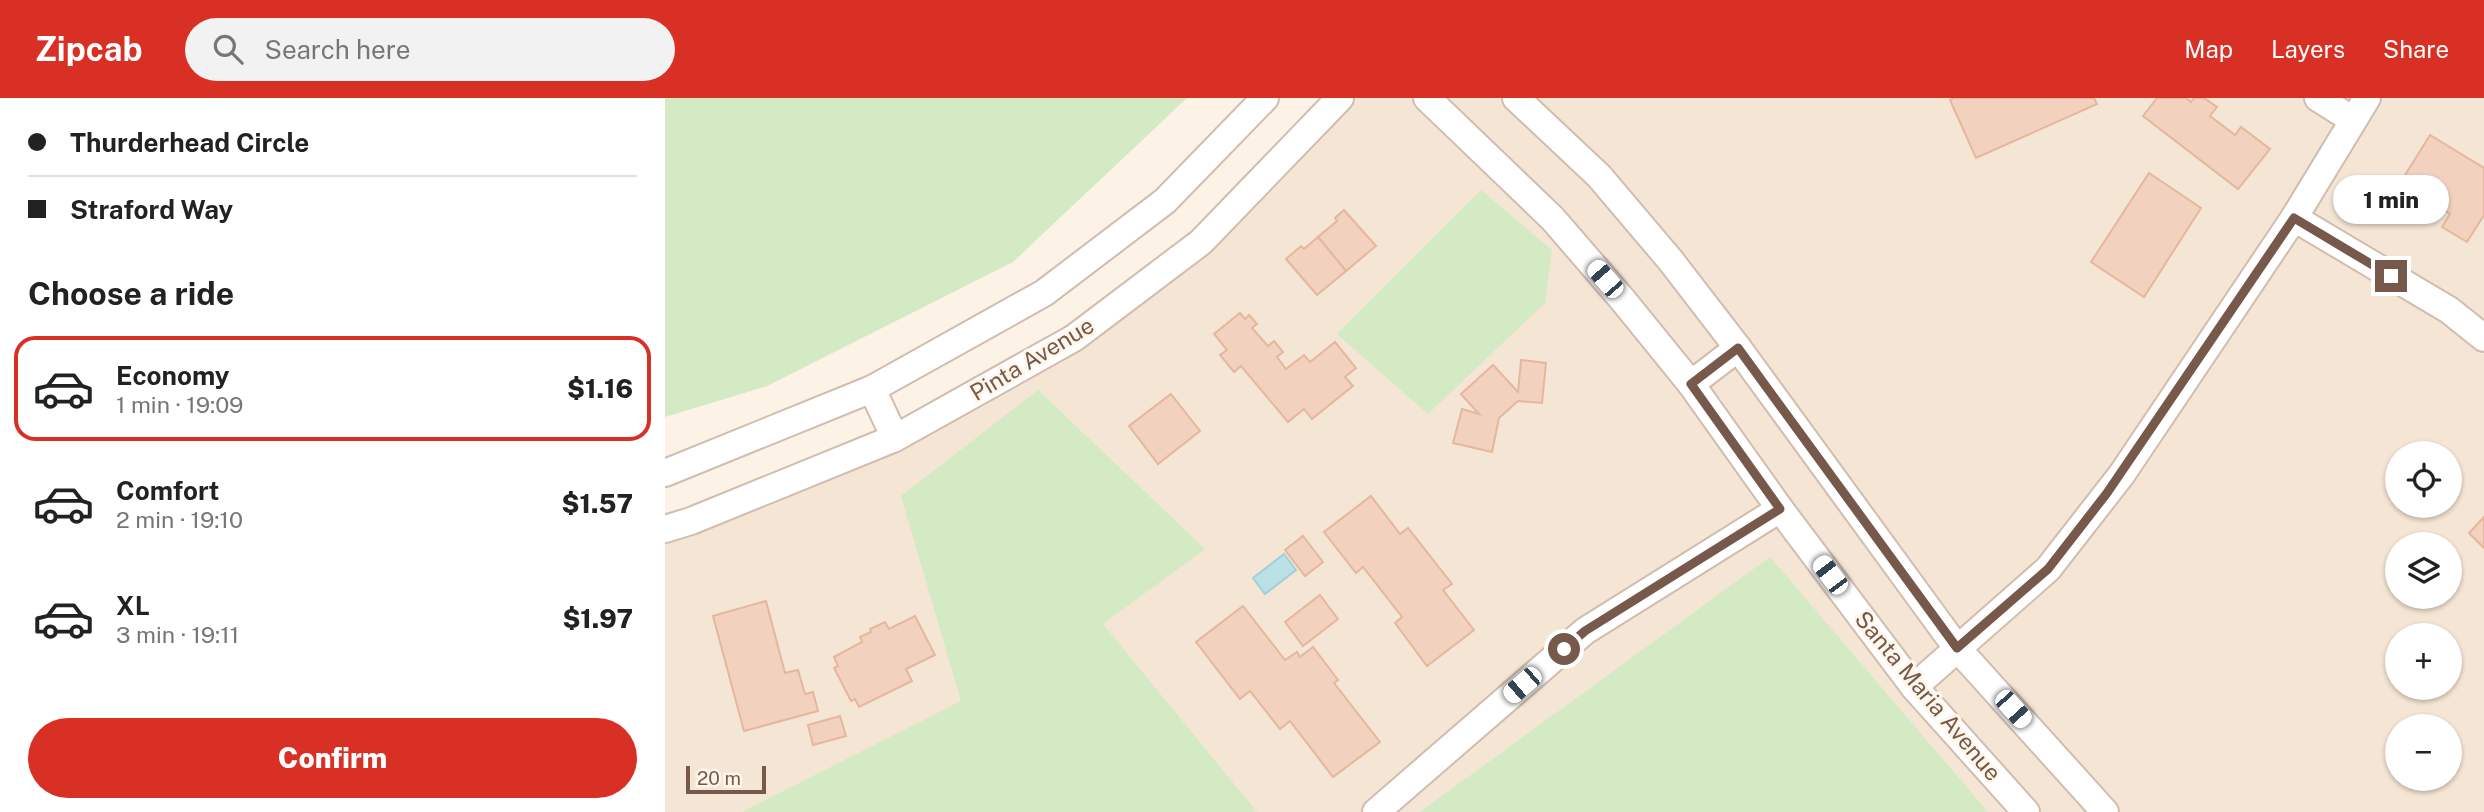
<!DOCTYPE html>
<meta charset="utf-8">
<style>
body{margin:0;font-family:"Public Sans",sans-serif;background:#f2f2f2;color:#222;height:100vh;display:flex;flex-direction:column;font-size:26px;white-space:nowrap}
*{box-sizing:border-box;margin:0}
p{font-size:23px;color:#767676}
.icon{flex:none;width:38px;height:38px;fill:none;stroke:currentColor;stroke-width:2;stroke-linecap:round;stroke-linejoin:round}
.map{position:relative;flex:1;overflow:hidden}
.details{display:flex;flex-direction:column;background:#fff;width:665px}
.details>*{flex:none}
.hud{display:grid;align-content:center;height:154px;padding:0 28px;background:#fff}
.controls{position:absolute;left:1720px;top:343px;display:grid;gap:14px}
.controls a{display:grid;place-items:center;width:77px;height:77px;border-radius:50%;background:#fff;box-shadow:0 2px 5px #0004;font-size:35px}
.scale{position:absolute;left:21px;bottom:18px;width:80px;box-sizing:border-box;padding-left:7px;border:4px solid #76594b;border-top:0;font-size:19px;line-height:24px;white-space:nowrap;color:#76594b;-webkit-text-stroke:5px #fff7ec;paint-order:stroke}
.end{position:absolute;width:32px;height:32px;margin:-16px;border:9px solid #76594b;background:#fff;box-shadow:0 0 0 4px #fff}
.from{border-radius:50%}
.bubble{position:absolute;height:49px;border-radius:24px;background:#fff;box-shadow:0 2px 5px #0004;font-size:23px;font-weight:800;line-height:49px;text-align:center}
.car{position:absolute;width:21px;height:42px;margin:-21px -10px;border-radius:9px;box-shadow:0 0 5px 2px #0007;background:linear-gradient(#fff 24%,#345 0 40%,#fff 0 76%,#345 0 86%,#fff 0)}
.hud b{display:flex;align-items:center;gap:24px;height:66px;font-size:26px}
.hud b+b{border-top:2px solid #e0e0e0}
.hud i{width:18px;height:18px;background:#222}
ul{padding:0;list-style:none}
li{display:flex;align-items:center;gap:21px;height:105px;margin:0 14px 10px;padding:0 14px;border:4px solid transparent;border-radius:21px}
li div{flex:1}
li b{display:block;font-size:26px}
li em{font-style:normal;font-weight:800}
li.selected{border-color:#d93025}
li>.icon{width:63px;height:63px;stroke-width:1.5}
h2{padding:0 28px;font-size:32px;line-height:84px}
.primary-button{display:flex;gap:14px;margin-top:auto;padding:14px 28px}
.primary-button a{flex:1;height:80px;border-radius:42px;background:#d93025;color:#fff;font-size:28px;font-weight:800;line-height:80px;text-align:center}
header{display:flex;align-items:center;gap:42px;box-sizing:border-box;height:98px;padding:0 35px;background:#d93025;color:#fff}
header strong{font-size:33px}
nav{display:flex;gap:38px;margin-inline-start:auto;font-size:24px}
.search{width:490px;height:63px;background:#f2f2f2;display:flex;align-items:center;gap:18px;box-sizing:border-box;padding:0 24px;border-radius:38px;color:#767676;font-size:26px}
main{display:flex;flex:1;min-height:0}
.map>svg:first-child{display:block}
.residential{fill:#f4e5d4;fill-rule:evenodd}
.green{fill:#d4eac4}
.water{fill:#bae1e6;stroke:#a1d0d8;stroke-width:2}
.building{fill:#f2d1be;stroke:#e4b79e;stroke-width:2}
.lines{fill:none;stroke-linecap:round;stroke-linejoin:round}
.minor-casing{stroke:#d0bdaf;stroke-width:30}
.minor{stroke:#fff;stroke-width:26}
.route{stroke:#76594b;stroke-width:9}
.labels{text-anchor:middle;stroke-width:6;stroke-linejoin:round;paint-order:stroke}
.street-label{font-size:23px;fill:#76594b;stroke:#fff7ec}
</style>
<header>
<strong>Zipcab</strong>
<div class="search"><svg class="icon" aria-label="search" viewBox="0 0 24 24"><circle cx="10" cy="10" r="6"/><path d="M15 15l6 6"/></svg>Search here</div>
<nav><a>Map</a><a>Layers</a><a>Share</a></nav>
</header>
<main>
<section class="details">
<div class="hud">
<b><i class="from"></i>Thurderhead Circle</b>
<b><i></i>Straford Way</b>
</div>
<h2>Choose a ride</h2>
<ul>
<li class="selected"><svg class="icon" aria-label="car" viewBox="0 0 24 24"><path d="M5 17H2v-5l4-1 3-4h7l3 4 3 1v5h-3M9 17h6M6 11h13"/><circle cx="7" cy="17" r="2"/><circle cx="17" cy="17" r="2"/></svg><div><b>Economy</b><p>1 min · 19:09</p></div><em>$1.16</em></li>
<li><svg class="icon" aria-label="car" viewBox="0 0 24 24"><path d="M5 17H2v-5l4-1 3-4h7l3 4 3 1v5h-3M9 17h6M6 11h13"/><circle cx="7" cy="17" r="2"/><circle cx="17" cy="17" r="2"/></svg><div><b>Comfort</b><p>2 min · 19:10</p></div><em>$1.57</em></li>
<li><svg class="icon" aria-label="car" viewBox="0 0 24 24"><path d="M5 17H2v-5l4-1 3-4h7l3 4 3 1v5h-3M9 17h6M6 11h13"/><circle cx="7" cy="17" r="2"/><circle cx="17" cy="17" r="2"/></svg><div><b>XL</b><p>3 min · 19:11</p></div><em>$1.97</em></li>
</ul>
<div class="primary-button"><a>Confirm</a></div>
</section>
<div class="map">
<svg width="1819" height="714" viewBox="0 0 1819 714">
<rect width="100%" height="100%" fill="#fcf3e6"/>
<!-- residential -->
<path class="residential" d="M 675,0 L 1819,0 L 1819,714 L 0,714 L 0,431 L 230,340 L 536,144 ZM 1732,355 L 1785,355 L 1785,408 L 1732,408 ZM 1732,446 L 1785,446 L 1785,499 L 1732,499 ZM 1732,537 L 1785,537 L 1785,590 L 1732,590 ZM 1732,628 L 1785,628 L 1785,681 L 1732,681 Z"/>
<!-- green -->
<g class="green">
<polygon points="0,0 522,0 348,164 102,288 0,319"/>
<polygon points="816,92 887,152 880,205 763,316 672,236"/>
<polygon points="373,292 540,451 438,526 592,714 77,714 296,603 236,398"/>
<polygon points="1105,459 1323,714 755,714"/>
</g>
<!-- water -->
<polygon class="water" points="619,456 631,472 600,496 588,480"/>
<!-- building -->
<g class="building">
<polygon points="1289,0 1429,0 1432,6 1311,60 1285,2"/>
<polygon points="1492,0 1521,0 1526,4 1529,0 1539,0 1552,9 1545,18 1570,37 1576,29 1605,51 1573,91 1478,18"/>
<polygon points="1765,37 1819,70 1819,117 1802,144 1777,129 1785,116 1760,101 1752,114 1727,98"/>
<polygon points="1484,75 1536,110 1479,199 1426,164"/>
<polygon points="679,112 711,148 681,173 653,139 672,123 670,120"/>
<polygon points="653,139 681,173 652,197 621,161 636,148 639,151"/>
<polygon points="575,215 580,221 584,217 592,226 587,230 603,248 609,243 618,254 612,259 621,271 639,257 645,264 670,244 691,270 680,279 688,288 647,321 639,311 623,324 576,268 569,274 555,257 562,252 549,236"/>
<polygon points="856,262 881,265 877,305 853,303 834,320 827,354 788,345 797,311 814,316 796,296 828,267 853,294"/>
<polygon points="506,296 535,333 493,366 464,328"/>
<polygon points="706,398 735,436 743,430 787,486 778,492 809,532 762,568 730,525 737,519 698,469 691,475 659,434"/>
<polygon points="1819,419 1819,450 1804,435"/>
<polygon points="638,438 658,464 640,478 620,452"/>
<polygon points="655,497 673,521 638,548 620,524"/>
<polygon points="101,503 120,575 133,572 140,596 148,594 153,613 79,633 48,518"/>
<polygon points="578,508 620,562 632,554 635,559 648,549 673,582 669,585 715,644 668,679 625,623 615,631 585,593 575,601 531,544"/>
<polygon points="250,518 270,557 241,571 247,583 194,609 190,601 186,603 169,570 173,568 169,559 197,544 195,539 206,534 205,531 220,524 224,531"/>
<polygon points="175,618 181,638 148,647 143,627"/>
</g>
<g class="lines">
<defs>
<g id="minor">
<polyline points="762,0 888,121 957,201 1026,286 1115,411 1249,589 1361,714"/>
<polyline points="851,0 934,78 1006,163 1073,250 1292,550 1440,714"/>
<polyline points="1653,0 1688,22"/>
<polyline points="1629,120 1784,212 1819,240"/>
<polyline points="1026,286 1073,250"/>
<polyline points="207,291 230,340"/>
<polyline points="0,375 207,291 379,195 500,103 600,0"/>
<polyline points="0,431 26,423 230,340 409,240 536,144 675,0"/>
<polyline points="1249,589 1383,471 1457,376 1629,120 1702,0"/>
<polyline points="711,714 920,533 1115,411"/>
</g>
</defs>
<!-- minor casing -->
<use href="#minor" class="minor-casing"/>
<!-- minor -->
<use href="#minor" class="minor"/>
</g>
<g class="lines">
<!-- route -->
<polyline class="route" points="899,551 920,533 1115,411 1026,286 1073,250 1292,550 1383,471 1442,395 1629,120 1726,178"/>
</g>
<g class="labels">
<!-- street labels -->
<g class="street-label">
<text transform="translate(367 261) rotate(-31)" y="8">Pinta Avenue</text>
<text transform="translate(1263 598) rotate(50)" y="8">Santa Maria Avenue</text>
</g>
</g>
</svg>
<div class="controls">
<a><svg class="icon" aria-label="locate" viewBox="0 0 24 24"><circle cx="12" cy="12" r="6"/><path d="M12 2v4M12 18v4M2 12h4M18 12h4"/></svg></a>
<a><svg class="icon" aria-label="layers" viewBox="0 0 24 24"><path d="M12 4l9 5-9 5-9-5zM3 14l9 5 9-5"/></svg></a>
<a>+</a>
<a>−</a>
</div>
<div class="scale">20 m</div>
<i class="end from" style="left:899px;top:551px"></i>
<i class="end" style="left:1726px;top:178px"></i>
<div class="bubble" style="left:1668px;top:77px;width:116px">1 min</div>
<i class="car" style="left:940px;top:181px;rotate:319deg"></i>
<i class="car" style="left:1165px;top:477px;rotate:323deg"></i>
<i class="car" style="left:857px;top:587px;rotate:229deg"></i>
<i class="car" style="left:1348px;top:611px;rotate:138deg"></i>
</div>
</main>
